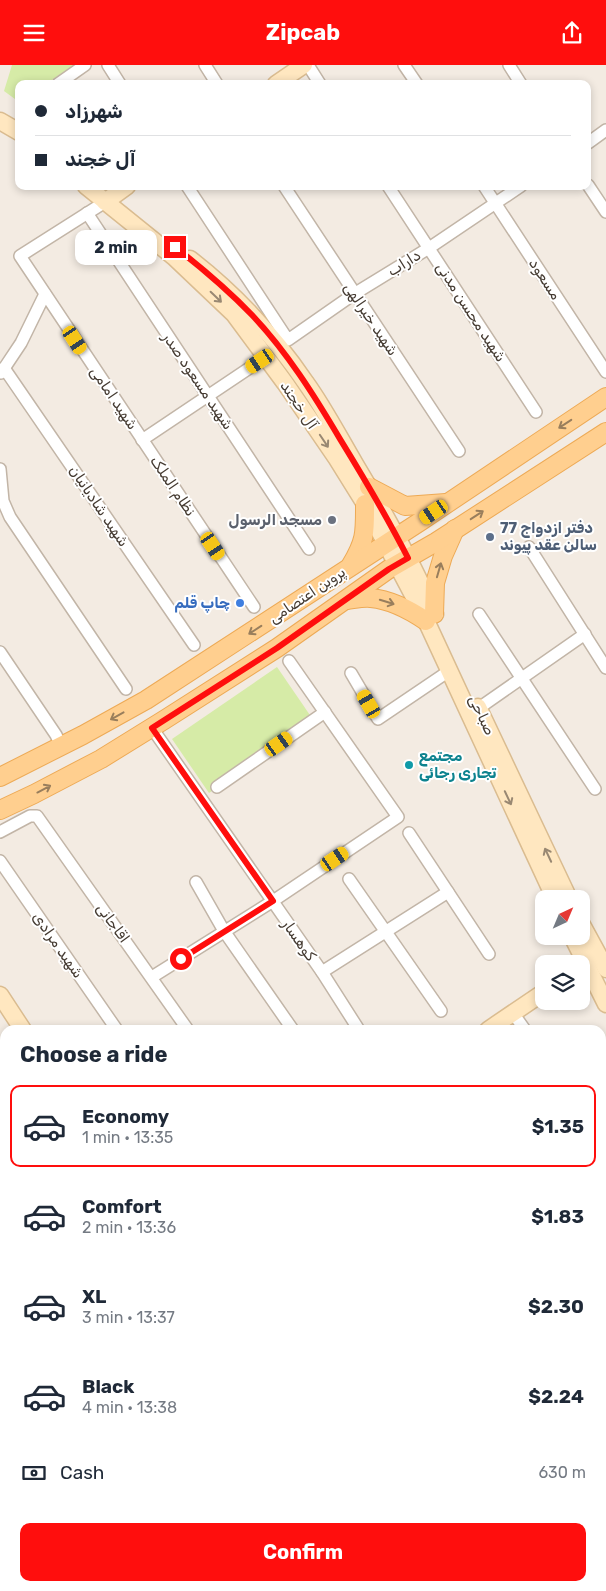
<!DOCTYPE html>
<meta charset="utf-8">
<style>
body{margin:0;font-family:Rubik,"Noto Naskh Arabic",sans-serif;background:#f6f6f7;color:#1f2937;height:100vh;display:flex;flex-direction:column;font-size:19px;white-space:nowrap}
*{box-sizing:border-box;margin:0}
p{font-size:16px;color:#747a83}
.icon{flex:none;width:28px;height:28px;fill:none;stroke:currentColor;stroke-width:2;stroke-linecap:round;stroke-linejoin:round}
.map{position:relative;flex:1;overflow:hidden}
.sheet{position:absolute;left:0px;top:960px;width:606px;height:566px;display:flex;flex-direction:column;background:#fff;border-radius:15px 15px 0 0;box-shadow:0 2px 8px #0003}
.sheet>*{flex:none}
.hud{position:absolute;left:15px;top:15px;width:576px;height:110px;border-radius:10px;box-shadow:0 2px 8px #0003;display:grid;align-content:center;height:110px;padding:0 20px;background:#fff}
.needle{width:32px;rotate:44deg}
.fabs{position:absolute;left:535px;top:825px;display:grid;gap:10px}
.fabs a{display:grid;place-items:center;width:55px;height:55px;border-radius:10px;background:#fff;box-shadow:0 2px 8px #0003;font-size:25px}
.end{position:absolute;width:22px;height:22px;margin:-11px;border:6px solid #ff0e0d;background:#fff;box-shadow:0 0 0 2px #fff}
.from{border-radius:50%}
.bubble{position:absolute;height:35px;border-radius:10px;background:#fff;box-shadow:0 2px 8px #0003;font-size:16px;font-weight:700;line-height:35px;text-align:center}
.car{position:absolute;width:15px;height:30px;margin:-15px -8px;border-radius:6px;box-shadow:0 0 4px 1px #0007;background:linear-gradient(#f5c518 24%,#345 0 40%,#f5c518 0 76%,#345 0 86%,#f5c518 0)}
.hud b{display:flex;align-items:center;gap:18px;height:48px;font-size:19px}
.hud b+b{border-top:1px solid #e0e1e3}
.hud i{width:12px;height:12px;background:#1f2937}
ul{padding:0;list-style:none}
li{display:flex;align-items:center;gap:15px;height:82px;margin:0 10px 8px;padding:0 10px;border:2px solid transparent;border-radius:10px}
li div{flex:1}
li b{display:block;font-size:19px}
li em{font-style:normal;font-weight:700}
li.on{border-color:#ff0e0d}
li>.icon{width:45px;height:45px;stroke-width:1.5}
h2{padding:0 20px;font-size:22px;line-height:60px}
.pay{display:flex;align-items:center;gap:12px;height:55px;padding:0 20px;font-size:19px}
.pay p{margin-inline-start:auto}
.cta{display:flex;gap:10px;margin-top:auto;padding:10px 20px}
.cta a{flex:1;height:58px;border-radius:10px;background:#ff0e0d;color:#fff;font-size:20px;font-weight:700;line-height:58px;text-align:center}
header{display:flex;justify-content:space-between;align-items:center;height:65px;padding:0 20px;background:#ff0e0d;color:#fff;font-size:22px;font-weight:700}
.map>svg:first-child{display:block}
.green{fill:#d6eba7}
.lines{fill:none;stroke-linecap:round;stroke-linejoin:round}
.river{stroke:#99ddf6;stroke-width:20}
.street-casing{stroke:#c2b5a7;stroke-width:14}
.secondary-casing{stroke:#dabc90;stroke-width:19}
.primary-casing{stroke:#edaa56;stroke-width:20}
.street{stroke:#fff;stroke-width:11}
.secondary{stroke:#ffe7c0;stroke-width:16}
.primary{stroke:#ffcf8f;stroke-width:18}
.oneway{stroke:#998872}
.oneway2{stroke:#997e5c}
.route{stroke:#ff0e0d;stroke-width:6}
.worship-dot{fill:#6b7280;stroke:#fff;stroke-width:2}
.service-dot{fill:#5c6f8a;stroke:#fff;stroke-width:2}
.shop-dot{fill:#3f7fe0;stroke:#fff;stroke-width:2}
.culture-dot{fill:#0f9aa8;stroke:#fff;stroke-width:2}
.labels{text-anchor:middle;stroke-width:4;stroke-linejoin:round;paint-order:stroke}
.street-label{font-size:15px;fill:#453b32;stroke:#fff}
.worship-label{font-size:15px;font-weight:bold;fill:#5b616d;stroke:#fff;text-anchor:end}
.service-label{font-size:15px;font-weight:bold;fill:#4e5e75;stroke:#fff;text-anchor:start}
.shop-label{font-size:15px;font-weight:bold;fill:#366cbe;stroke:#fff;text-anchor:end}
.culture-label{font-size:15px;font-weight:bold;fill:#0d838f;stroke:#fff;text-anchor:start}
</style>
<header><svg class="icon" aria-label="menu" viewBox="0 0 24 24"><path d="M4 6h16M4 12h16M4 18h16"/></svg>Zipcab<svg class="icon" aria-label="share" viewBox="0 0 24 24"><path d="M12 15V3M7 8l5-5 5 5M5 13v7h14v-7"/></svg></header>
<div class="map">
<svg width="606" height="1526" viewBox="0 0 606 1526">
<rect width="100%" height="100%" fill="#f3ebe2"/>
<!-- green -->
<g class="green">
<polygon points="12,0 74,0 46,19 19,19 19,37 4,26"/>
<polygon points="277,602 314,656 209,728 172,674"/>
</g>
<g class="lines">
<!-- river -->
<g class="river">
<polyline points="0,1048 5,1052"/>
<polyline points="601,1143 606,1142"/>
</g>
<defs>
<g id="street">
<polyline points="108,0 120,19"/>
<polyline points="205,0 217,19"/>
<polyline points="308,0 320,19"/>
<polyline points="404,0 417,19"/>
<polyline points="509,0 521,19"/>
<polyline points="58,19 85,0"/>
<polyline points="588,78 606,65"/>
<polyline points="588,120 606,147"/>
<polyline points="187,121 288,275 354,229 429,183 521,121"/>
<polyline points="284,121 459,386"/>
<polyline points="388,121 536,347"/>
<polyline points="484,121 606,307"/>
<polyline points="105,137 20,191 254,542"/>
<polyline points="87,148 309,484"/>
<polyline points="4,303 194,580"/>
<polyline points="1,308 21,278 45,229"/>
<polyline points="142,375 266,292"/>
<polyline points="0,404 3,436 10,452 126,624"/>
<polyline points="529,482 606,603"/>
<polyline points="479,549 595,724"/>
<polyline points="0,587 56,670 61,681"/>
<polyline points="351,608 378,654 449,606"/>
<polyline points="479,643 585,569"/>
<polyline points="152,663 322,907 359,965"/>
<polyline points="217,722 325,647"/>
<polyline points="0,767 30,751 37,751 188,965"/>
<polyline points="409,768 489,889"/>
<polyline points="0,796 117,965"/>
<polyline points="349,814 441,946"/>
<polyline points="196,817 224,866 293,965"/>
<polyline points="322,907 448,827"/>
<polyline points="152,912 273,836 398,752 289,596"/>
<polyline points="513,948 525,965"/>
<polyline points="0,1032 5,1036"/>
<polyline points="601,1079 606,1086"/>
<polyline points="0,1121 5,1131"/>
<polyline points="0,1216 5,1226"/>
<polyline points="601,1216 606,1214"/>
<polyline points="601,1240 606,1249"/>
<polyline points="601,1367 606,1365"/>
<polyline points="0,1419 5,1416"/>
<polyline points="84,1521 86,1526"/>
<polyline points="166,1521 167,1526"/>
<polyline points="223,1521 226,1526"/>
<polyline points="320,1521 323,1526"/>
<polyline points="505,1521 507,1526"/>
<polyline points="591,1521 593,1526"/>
</g>
<g id="secondary">
<polyline points="276,19 304,0"/>
<polyline points="0,56 19,67"/>
<polyline points="86,121 174,192 234,249 285,318 337,394 365,439 423,549 555,834"/>
<polyline points="105,137 127,121"/>
<path d="M 190,194 C 235,229 274,271 306,318 C 324,343 339,372 355,399 C 384,447 412,497 435,549"/>
<polyline points="478,642 569,834"/>
<polyline points="581,858 606,904"/>
<polyline points="572,871 606,939"/>
<polyline points="0,930 23,965"/>
<polyline points="488,965 544,927"/>
<polyline points="0,1250 5,1248"/>
<polyline points="394,1521 397,1526"/>
</g>
<g id="primary">
<polyline points="369,422 405,441 446,438"/>
<path d="M 351,500 C 366,475 365,467 365,439"/>
<path d="M 347,535 C 355,534 364,532 371,533 C 391,535 410,545 426,556"/>
<polyline points="434,549 435,518 443,491 455,464"/>
<polyline points="0,712 83,670 146,635 421,456 606,332"/>
<polyline points="0,745 34,729 101,694 164,655 277,583 389,504 436,477 606,367"/>
</g>
</defs>
<!-- street casing -->
<use href="#street" class="street-casing"/>
<!-- secondary casing -->
<use href="#secondary" class="secondary-casing"/>
<!-- primary casing -->
<use href="#primary" class="primary-casing"/>
<!-- street -->
<use href="#street" class="street"/>
<!-- secondary -->
<use href="#secondary" class="secondary"/>
<!-- primary -->
<use href="#primary" class="primary"/>
</g>
<!-- one-way arrows -->
<defs><path id="oneway-shaft" d="M-6 0H5M1.5-3L5.5 0L1.5 3" fill="none" stroke-width="1.6" stroke-linecap="round" stroke-linejoin="round" transform="scale(1.25)"/></defs>
<g class="oneway">
<use href="#oneway-shaft" transform="translate(216 232) rotate(44)"/>
<use href="#oneway-shaft" transform="translate(324 376) rotate(56)"/>
<use href="#oneway-shaft" transform="translate(508 733) rotate(65)"/>
<use href="#oneway-shaft" transform="translate(548 790) rotate(-115)"/>
</g>
<g class="oneway2">
<use href="#oneway-shaft" transform="translate(565 359) rotate(147)"/>
<use href="#oneway-shaft" transform="translate(477 450) rotate(-33)"/>
<use href="#oneway-shaft" transform="translate(439 505) rotate(-74)"/>
<use href="#oneway-shaft" transform="translate(387 537) rotate(17)"/>
<use href="#oneway-shaft" transform="translate(255 565) rotate(147)"/>
<use href="#oneway-shaft" transform="translate(117 651) rotate(151)"/>
<use href="#oneway-shaft" transform="translate(44 724) rotate(-28)"/>
</g>
<g class="lines">
<!-- route -->
<path class="route" d="M 175,182 C 202,203 228,225 252,250 C 287,287 314,330 340,374 C 364,413 387,452 408,493 L 389,504 L 277,583 L 152,663 L 273,836 L 181,894"/>
</g>
<!-- markers -->
<circle class="worship-dot" cx="332" cy="455" r="5"/>
<circle class="service-dot" cx="490" cy="472" r="5"/>
<circle class="shop-dot" cx="240" cy="538" r="5"/>
<circle class="culture-dot" cx="409" cy="700" r="5"/>
<g class="labels">
<!-- street labels -->
<g class="street-label">
<text transform="translate(404 198) rotate(-32)" y="5">داراب</text>
<text transform="translate(545 214) rotate(57)" y="5">مسعود</text>
<text transform="translate(471 247) rotate(57)" y="5">شهید محسن مدنی</text>
<text transform="translate(371 254) rotate(56)" y="5">شهید خیرالهی</text>
<text transform="translate(198 316) rotate(56)" y="5">شهید مسعود صدر</text>
<text transform="translate(114 333) rotate(56)" y="5">شهید امامی</text>
<text transform="translate(299 340) rotate(56)" y="5">آل خجند</text>
<text transform="translate(173 421) rotate(56)" y="5">نظام الملک</text>
<text transform="translate(99 441) rotate(56)" y="5">شهید شادیانیان</text>
<text transform="translate(307 530) rotate(-34)" y="5">پروین اعتصامی</text>
<text transform="translate(482 650) rotate(65)" y="5">صباحی</text>
<text transform="translate(113 858) rotate(54)" y="5">اقاجانی</text>
<text transform="translate(299 875) rotate(55)" y="5">کوهسار</text>
<text transform="translate(58 880) rotate(55)" y="5">شهید مرادی</text>
</g>
<!-- worship labels -->
<g class="worship-label">
<text x="322" y="460">مسجد الرسول</text>
</g>
<!-- service labels -->
<g class="service-label">
<text x="500" y="468">دفتر ازدواج 77<tspan x="500" dy="17">سالن عقد پیوند</tspan></text>
</g>
<!-- shop labels -->
<g class="shop-label">
<text x="230" y="543">چاپ قلم</text>
</g>
<!-- culture labels -->
<g class="culture-label">
<text x="419" y="696">مجتمع<tspan x="419" dy="17">تجاری رجائی</tspan></text>
</g>
</g>
</svg>
<div class="fabs">
<a><svg class="needle" viewBox="-14 -14 28 28"><path d="M0-13l5 13h-10z" fill="#e53935"/><path d="M0 13l5-13h-10z" fill="#747a83"/></svg></a>
<a><svg class="icon" aria-label="layers" viewBox="0 0 24 24"><path d="M12 4l9 5-9 5-9-5zM3 14l9 5 9-5"/></svg></a>
</div>
<i class="end from" style="left:181px;top:894px"></i>
<i class="end" style="left:175px;top:182px"></i>
<div class="bubble" style="left:75px;top:165px;width:82px">2 min</div>
<i class="car" style="left:75px;top:275px;rotate:147deg"></i>
<i class="car" style="left:260px;top:296px;rotate:236deg"></i>
<i class="car" style="left:434px;top:447px;rotate:236deg"></i>
<i class="car" style="left:213px;top:481px;rotate:146deg"></i>
<i class="car" style="left:369px;top:639px;rotate:330deg"></i>
<i class="car" style="left:279px;top:679px;rotate:55deg"></i>
<i class="car" style="left:335px;top:794px;rotate:56deg"></i>
<div class="hud">
<b><i class="from"></i>شهرزاد</b>
<b><i></i>آل خجند</b>
</div>
<section class="sheet">
<h2>Choose a ride</h2>
<ul>
<li class="on"><svg class="icon" aria-label="car" viewBox="0 0 24 24"><path d="M5 17H2v-5l4-1 3-4h7l3 4 3 1v5h-3M9 17h6M6 11h13"/><circle cx="7" cy="17" r="2"/><circle cx="17" cy="17" r="2"/></svg><div><b>Economy</b><p>1 min · 13:35</p></div><em>$1.35</em></li>
<li><svg class="icon" aria-label="car" viewBox="0 0 24 24"><path d="M5 17H2v-5l4-1 3-4h7l3 4 3 1v5h-3M9 17h6M6 11h13"/><circle cx="7" cy="17" r="2"/><circle cx="17" cy="17" r="2"/></svg><div><b>Comfort</b><p>2 min · 13:36</p></div><em>$1.83</em></li>
<li><svg class="icon" aria-label="car" viewBox="0 0 24 24"><path d="M5 17H2v-5l4-1 3-4h7l3 4 3 1v5h-3M9 17h6M6 11h13"/><circle cx="7" cy="17" r="2"/><circle cx="17" cy="17" r="2"/></svg><div><b>XL</b><p>3 min · 13:37</p></div><em>$2.30</em></li>
<li><svg class="icon" aria-label="car" viewBox="0 0 24 24"><path d="M5 17H2v-5l4-1 3-4h7l3 4 3 1v5h-3M9 17h6M6 11h13"/><circle cx="7" cy="17" r="2"/><circle cx="17" cy="17" r="2"/></svg><div><b>Black</b><p>4 min · 13:38</p></div><em>$2.24</em></li>
</ul>
<div class="pay"><svg class="icon" aria-label="cash" viewBox="0 0 24 24"><path d="M3 7h18v10H3z"/><circle cx="12" cy="12" r="2"/></svg>Cash<p>630 m</p></div>
<div class="cta"><a>Confirm</a></div>
</section>
</div>
